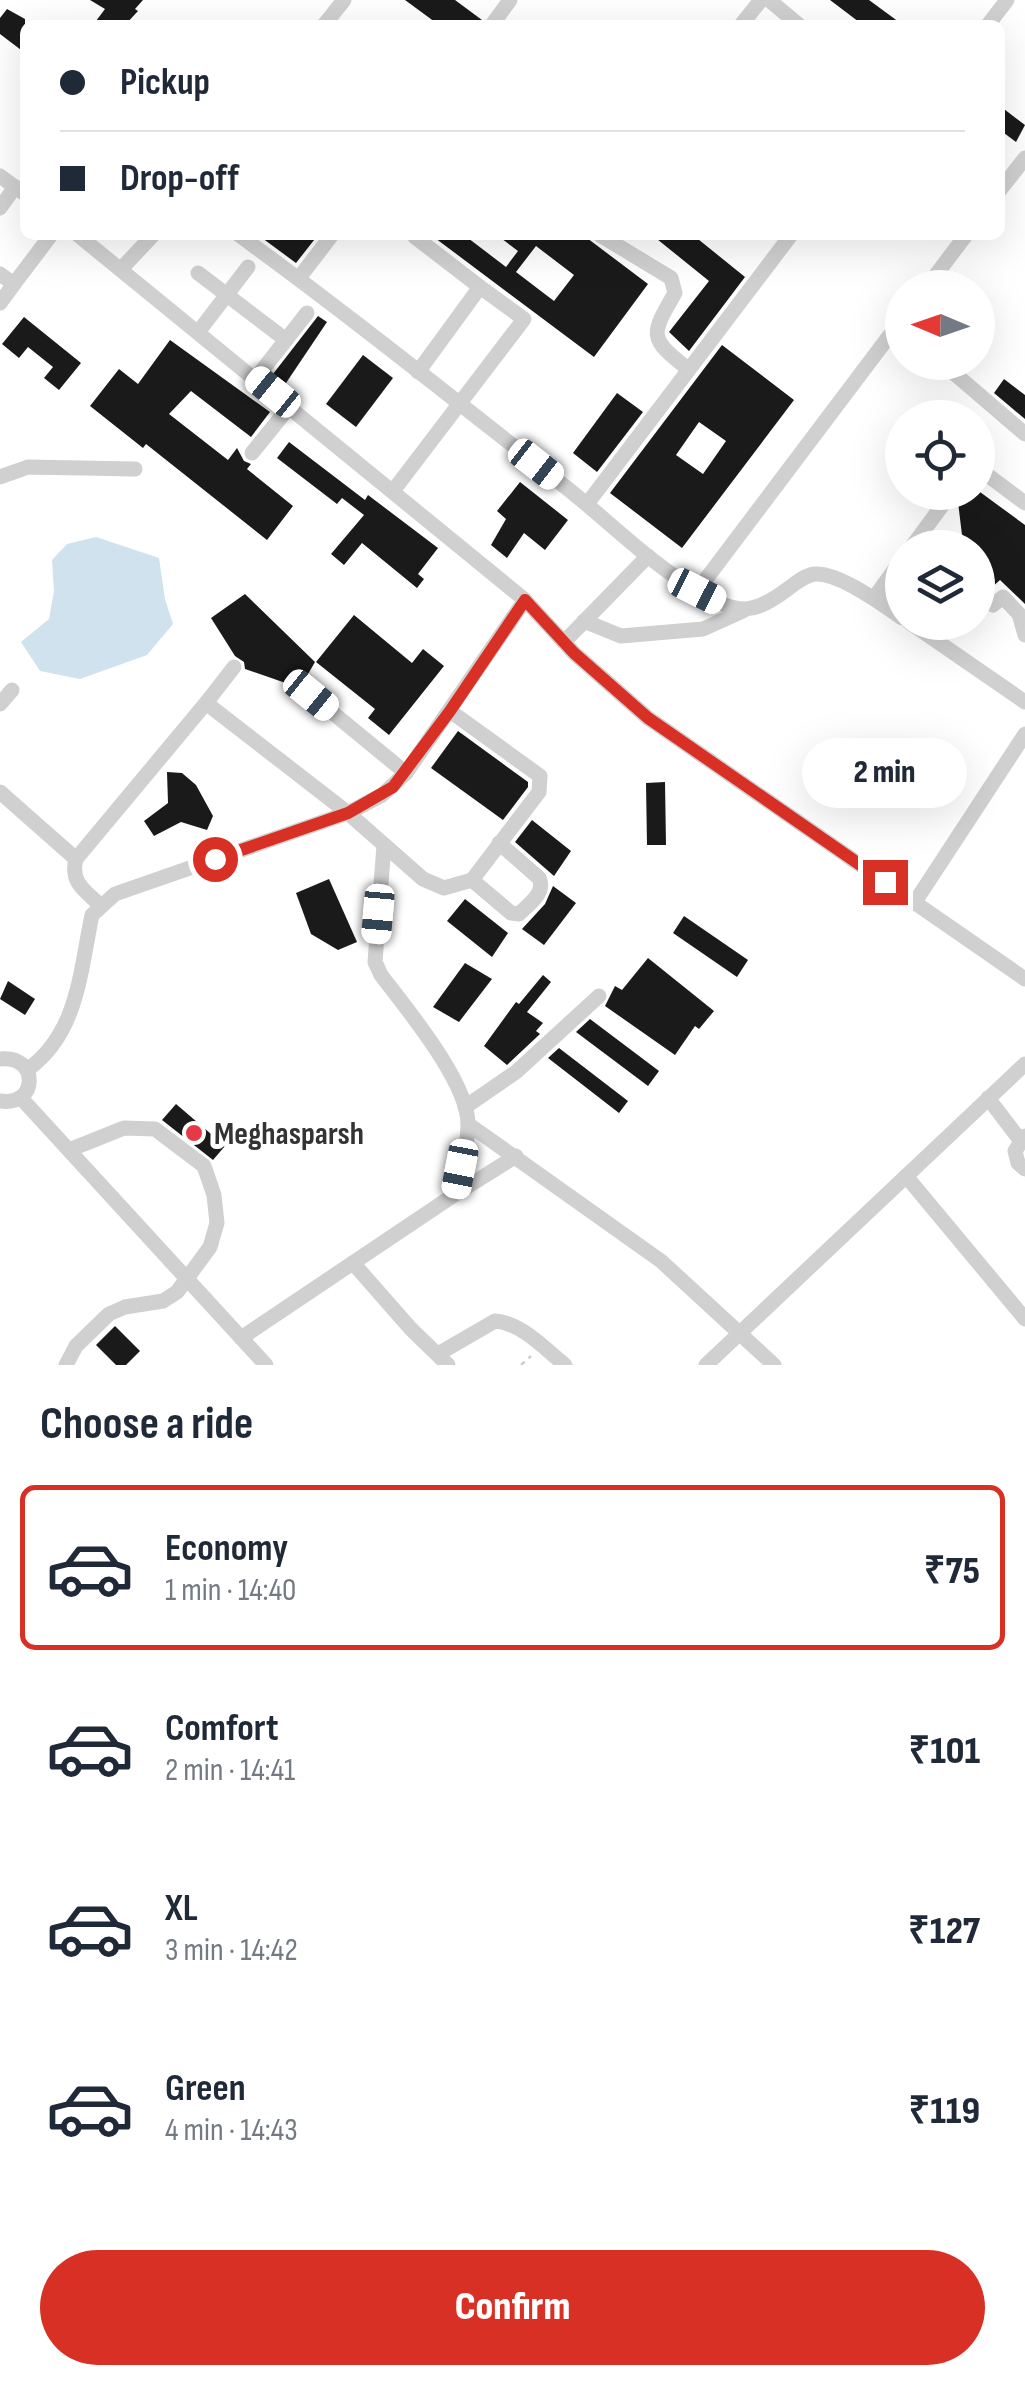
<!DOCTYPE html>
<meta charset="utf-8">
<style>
body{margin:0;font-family:"Sofia Sans Condensed",sans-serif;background:#f2f2f3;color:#1f2937;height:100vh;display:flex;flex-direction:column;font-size:38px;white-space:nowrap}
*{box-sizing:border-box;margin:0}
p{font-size:32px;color:#747a83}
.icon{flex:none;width:55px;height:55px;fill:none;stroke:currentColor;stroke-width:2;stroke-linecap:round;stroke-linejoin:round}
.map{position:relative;height:1365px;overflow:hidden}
.side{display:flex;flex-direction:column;background:#fff;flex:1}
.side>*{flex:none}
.guide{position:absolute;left:20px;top:20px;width:985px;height:220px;border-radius:15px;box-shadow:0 10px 40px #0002;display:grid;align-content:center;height:220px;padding:0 40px;background:#fff}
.needle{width:65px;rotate:272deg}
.controls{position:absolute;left:885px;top:270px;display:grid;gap:20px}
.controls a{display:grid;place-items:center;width:110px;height:110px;border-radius:50%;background:#fff;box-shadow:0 10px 40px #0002;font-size:50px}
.end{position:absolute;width:45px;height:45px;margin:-22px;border:12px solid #d93025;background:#fff;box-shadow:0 0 0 5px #fff}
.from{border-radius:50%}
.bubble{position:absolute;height:70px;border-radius:35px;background:#fff;box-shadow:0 10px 40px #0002;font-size:32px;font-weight:800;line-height:70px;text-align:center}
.car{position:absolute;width:30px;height:60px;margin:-30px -15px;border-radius:12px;box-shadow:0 0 8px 2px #0007;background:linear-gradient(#fff 24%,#345 0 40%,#fff 0 76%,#345 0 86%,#fff 0)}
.guide b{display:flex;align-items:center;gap:35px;height:95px;font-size:38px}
.guide b+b{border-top:2px solid #e0e1e3}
.guide i{width:25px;height:25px;background:#1f2937}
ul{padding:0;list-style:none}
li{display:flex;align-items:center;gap:30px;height:165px;margin:0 20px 15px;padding:0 20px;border:5px solid transparent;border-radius:15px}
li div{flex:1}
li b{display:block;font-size:38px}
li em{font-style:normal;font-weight:800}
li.selected{border-color:#d93025}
li>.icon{width:90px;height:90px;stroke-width:1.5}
h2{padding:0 40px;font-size:45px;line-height:120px}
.cta{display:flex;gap:20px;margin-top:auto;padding:20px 40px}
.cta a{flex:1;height:115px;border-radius:60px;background:#d93025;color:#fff;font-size:40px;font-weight:800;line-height:115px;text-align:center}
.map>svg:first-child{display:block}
.water{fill:#cfe2ee}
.building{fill:#1a1a1a;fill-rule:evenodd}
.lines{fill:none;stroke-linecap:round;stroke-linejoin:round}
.path{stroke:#cdcdcd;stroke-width:2.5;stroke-dasharray:5 5;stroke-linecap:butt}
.minor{stroke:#d0d0d0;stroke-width:15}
.route{stroke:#d93025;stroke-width:12}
.poi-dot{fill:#e63946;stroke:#fff;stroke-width:4}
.labels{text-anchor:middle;stroke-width:10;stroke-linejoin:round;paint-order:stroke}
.poi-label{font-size:32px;font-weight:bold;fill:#333;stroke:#fff;text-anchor:start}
</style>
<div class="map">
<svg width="1025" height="1365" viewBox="0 0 1025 1365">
<rect width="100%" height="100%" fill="#fff"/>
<!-- water -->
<polygon class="water" points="96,537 159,558 165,599 173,624 147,655 80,679 40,671 21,642 49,619 54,591 52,560 67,544"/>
<!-- building -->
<g class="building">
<polygon points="90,0 143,0 135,9 138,11 125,25 93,25 105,9"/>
<polygon points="405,0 455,0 482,20 481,25 439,25"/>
<polygon points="830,0 869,0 903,25 863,25"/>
<polygon points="7,9 25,19 25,53 0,34 0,18"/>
<polygon points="1000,106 1025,125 1016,142 1000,130"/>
<polygon points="258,235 318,235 296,263"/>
<path d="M 431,235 L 464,235 L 506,267 L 518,251 L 497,235 L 583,235 L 648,284 L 594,357 ZM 536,246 L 574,275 L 554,301 L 516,272 Z"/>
<polygon points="652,235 693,235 745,277 689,351 669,332 709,281"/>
<polygon points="318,316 327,322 286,383 273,374"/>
<polygon points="24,317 81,363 59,390 44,378 53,367 28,347 19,358 2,344"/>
<polygon points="170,340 270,412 251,437 191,391 169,414 228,460 237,448 244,461 251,464 247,469 293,506 267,540 146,444 143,448 90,406 119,369 138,384"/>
<path d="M 722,345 L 794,400 L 682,548 L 610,493 ZM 699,422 L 726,441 L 703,474 L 676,455 Z"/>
<polygon points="363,355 393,378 356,427 326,404"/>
<polygon points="1004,379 1025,395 1025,419 994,393"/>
<polygon points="617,393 643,412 597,472 573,453"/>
<polygon points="289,442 365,500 368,495 438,548 418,574 424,579 417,588 362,543 344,565 331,554 364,515 342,498 337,504 277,458"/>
<polygon points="520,482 568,520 545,550 524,533 507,558 491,545 506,519 497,511"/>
<polygon points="966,492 980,492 1025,525 1025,604 1000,580 990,589 978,583 978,548 930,548 935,535 962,535 958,502"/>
<polygon points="245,594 315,662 300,688 245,669 244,662 235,656 211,618"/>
<polygon points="354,615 412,663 423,649 444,666 389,735 368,718 375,709 316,662"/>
<polygon points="458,731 528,782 528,787 503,820 431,768"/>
<polygon points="167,772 182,773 196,785 213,816 207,830 181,822 154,836 144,821 168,803"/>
<polygon points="665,782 666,845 647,845 646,783"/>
<polygon points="532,820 571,851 554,876 515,842"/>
<polygon points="329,879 357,942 338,950 311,934 296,893"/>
<polygon points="553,886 576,903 544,945 522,929 545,904"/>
<polygon points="465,899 508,933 492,957 447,921"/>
<polygon points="684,916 748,960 737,977 673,933"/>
<polygon points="648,958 714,1011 699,1029 695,1026 675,1055 605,1006 615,986 622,990"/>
<polygon points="465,963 492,979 459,1022 433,1007"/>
<polygon points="543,975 551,982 527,1012 543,1023 536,1031 540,1034 507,1065 484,1046 516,1002 519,1004"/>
<polygon points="8,981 35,999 25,1015 0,999"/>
<polygon points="590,1019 659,1071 648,1086 576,1032"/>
<polygon points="559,1048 628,1101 619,1113 548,1058"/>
<polygon points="176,1104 225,1146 213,1160 162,1120"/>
<polygon points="115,1326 140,1351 126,1365 116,1365 96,1345"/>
</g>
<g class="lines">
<!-- path -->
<polyline class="path" points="521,1365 531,1356"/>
<!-- minor -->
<g class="minor">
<polyline points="769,0 799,25"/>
<polyline points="324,25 344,0"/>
<polyline points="492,25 510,0"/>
<polyline points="741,25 761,0"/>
<polyline points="988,25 1007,0"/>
<polyline points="0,176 25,194"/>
<polyline points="1000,190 1025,158"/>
<polyline points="0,208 15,187"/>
<polyline points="78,235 525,600 574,653 648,718 1025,979"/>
<path d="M 239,235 C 349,315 456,401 563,485 C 609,521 650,564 701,593 C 739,615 753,615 789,588 C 797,582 805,575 815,574 C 838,572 884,605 902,618"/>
<polyline points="416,235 415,237 480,287"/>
<path d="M 600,235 L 671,278 L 675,293 C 650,336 649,338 688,369"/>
<polyline points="122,268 153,235"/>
<polyline points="198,273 286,340"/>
<polyline points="0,274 14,284 51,235"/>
<polyline points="299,278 332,235"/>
<polyline points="926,288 966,235"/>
<polyline points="0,303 14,284"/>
<polyline points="199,331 248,267"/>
<polyline points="941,362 1025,434"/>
<polyline points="256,378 307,313"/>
<polyline points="252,453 290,406"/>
<polyline points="978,468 1025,503"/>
<polyline points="0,477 28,467 135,469"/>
<polyline points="393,491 524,319 480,287 418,372"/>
<polyline points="587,504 791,235"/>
<polyline points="911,548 952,492"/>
<polyline points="697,591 902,319"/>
<polyline points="978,594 993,605 1003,597 1019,614 1025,635"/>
<polyline points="874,598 902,559"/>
<polyline points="874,598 902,587"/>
<polyline points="584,621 621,636 703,629 743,611"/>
<polyline points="909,622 1025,702"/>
<polyline points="564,642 648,556"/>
<polyline points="311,695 406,773"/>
<polyline points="206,703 234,667"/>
<polyline points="0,704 12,690"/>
<polyline points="0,792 76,859"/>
<path d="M 472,880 L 511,913 L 519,914 C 529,904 546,893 539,878 L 499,843"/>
<polyline points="915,902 1025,734"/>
<path d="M 100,905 C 84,890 70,882 76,859 L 206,703 L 348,813 L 423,879 L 444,888 L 472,880 L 539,792 L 540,776 L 450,711"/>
<path d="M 0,1059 C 39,1054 39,1107 0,1101"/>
<path d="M 27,1070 C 78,1034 80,972 92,915 L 115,894 L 348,813 L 382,795 L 406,773 L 525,600"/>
<polyline points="21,1098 266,1365"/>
<polyline points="988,1098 1020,1140"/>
<polyline points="465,1107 516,1072 599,996"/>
<polyline points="468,1124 661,1261 774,1365"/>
<polyline points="1025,1136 1015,1151 1018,1163 1025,1169"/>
<polyline points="906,1176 1025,1319"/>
<polyline points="454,1195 516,1156"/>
<polyline points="353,1263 411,1329 448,1365"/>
<path d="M 241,1338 L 454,1195 C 459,1173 468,1147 468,1125 C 469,1083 406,1008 381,975 L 375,962 L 384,845"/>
<path d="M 438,1354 L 495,1321 C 522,1323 545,1349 565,1365"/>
<polyline points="66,1365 76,1346 109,1314 125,1307 163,1301 177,1292 210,1247 217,1223 214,1195 204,1166 155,1129 124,1128 69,1150"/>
<polyline points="706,1365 1025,1064"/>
</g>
</g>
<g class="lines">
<!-- route -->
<polyline class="route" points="215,859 348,813 393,787 450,711 525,600 574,653 648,718 885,882"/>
</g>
<!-- markers -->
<circle class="poi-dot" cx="194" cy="1133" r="10"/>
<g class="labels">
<!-- poi labels -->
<g class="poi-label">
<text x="214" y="1144">Meghasparsh</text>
</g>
</g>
</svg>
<div class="controls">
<a><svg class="needle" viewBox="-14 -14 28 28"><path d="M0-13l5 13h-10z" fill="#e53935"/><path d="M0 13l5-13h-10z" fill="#747a83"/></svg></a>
<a><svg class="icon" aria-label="locate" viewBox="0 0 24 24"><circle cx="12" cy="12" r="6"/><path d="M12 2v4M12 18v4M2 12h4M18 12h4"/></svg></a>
<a><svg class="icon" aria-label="layers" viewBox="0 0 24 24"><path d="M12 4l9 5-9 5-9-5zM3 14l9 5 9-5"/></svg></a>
</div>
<i class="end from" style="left:215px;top:859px"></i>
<i class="end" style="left:885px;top:882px"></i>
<div class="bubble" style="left:802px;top:738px;width:165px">2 min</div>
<i class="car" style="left:273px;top:392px;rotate:309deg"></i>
<i class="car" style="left:536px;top:464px;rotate:128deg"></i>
<i class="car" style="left:697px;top:591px;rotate:117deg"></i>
<i class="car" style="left:311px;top:695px;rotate:129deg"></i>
<i class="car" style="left:378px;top:914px;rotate:185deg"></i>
<i class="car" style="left:460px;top:1169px;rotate:191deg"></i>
<div class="guide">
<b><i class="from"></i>Pickup</b>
<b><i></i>Drop-off</b>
</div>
</div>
<section class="side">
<h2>Choose a ride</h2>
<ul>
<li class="selected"><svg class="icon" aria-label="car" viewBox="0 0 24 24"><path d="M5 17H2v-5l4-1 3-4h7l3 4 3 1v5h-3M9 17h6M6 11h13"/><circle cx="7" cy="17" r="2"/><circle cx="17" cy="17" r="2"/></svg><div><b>Economy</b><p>1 min · 14:40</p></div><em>₹75</em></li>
<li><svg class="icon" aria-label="car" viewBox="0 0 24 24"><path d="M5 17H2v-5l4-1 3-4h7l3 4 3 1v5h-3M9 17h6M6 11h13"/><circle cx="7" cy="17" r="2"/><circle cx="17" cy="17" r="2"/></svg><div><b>Comfort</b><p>2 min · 14:41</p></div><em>₹101</em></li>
<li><svg class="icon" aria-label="car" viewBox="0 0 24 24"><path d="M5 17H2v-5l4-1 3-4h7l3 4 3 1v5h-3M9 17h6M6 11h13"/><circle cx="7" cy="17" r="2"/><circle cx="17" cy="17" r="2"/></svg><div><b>XL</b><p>3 min · 14:42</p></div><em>₹127</em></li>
<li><svg class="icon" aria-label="car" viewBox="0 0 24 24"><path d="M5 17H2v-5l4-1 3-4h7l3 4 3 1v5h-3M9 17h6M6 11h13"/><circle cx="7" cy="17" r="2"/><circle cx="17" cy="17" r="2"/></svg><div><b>Green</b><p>4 min · 14:43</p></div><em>₹119</em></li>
</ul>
<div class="cta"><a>Confirm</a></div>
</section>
